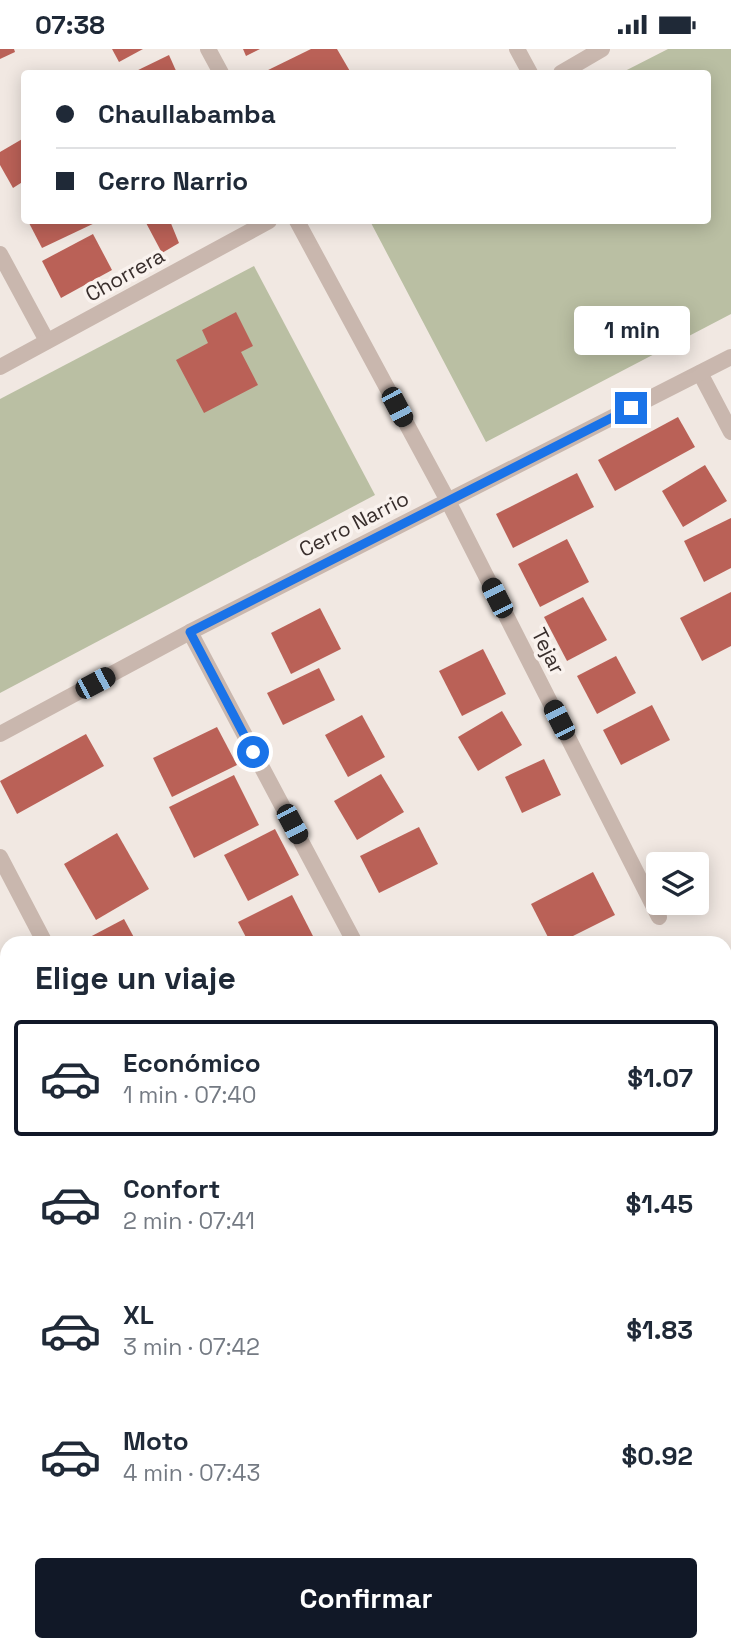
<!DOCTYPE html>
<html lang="es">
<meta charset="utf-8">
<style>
body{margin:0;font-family:"Space Grotesk",sans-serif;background:#f6f6f7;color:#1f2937;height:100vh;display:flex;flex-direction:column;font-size:26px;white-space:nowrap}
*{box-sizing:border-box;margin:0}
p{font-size:23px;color:#747a83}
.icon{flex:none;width:38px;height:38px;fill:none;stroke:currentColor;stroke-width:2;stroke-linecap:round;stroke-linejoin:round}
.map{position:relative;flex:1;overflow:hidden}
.drawer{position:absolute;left:0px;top:887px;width:732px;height:716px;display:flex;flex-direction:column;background:#fff;border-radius:21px 21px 0 0;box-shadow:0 4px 18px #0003}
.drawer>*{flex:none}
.guide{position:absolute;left:21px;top:21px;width:690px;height:154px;border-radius:7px;box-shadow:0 4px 18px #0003;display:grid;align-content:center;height:154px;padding:0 35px;background:#fff}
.fabs{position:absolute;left:646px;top:803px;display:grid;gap:14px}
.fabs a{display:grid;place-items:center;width:63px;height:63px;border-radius:7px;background:#fff;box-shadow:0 4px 18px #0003;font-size:35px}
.end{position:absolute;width:32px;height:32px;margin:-16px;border:9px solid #1a73e8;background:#fff;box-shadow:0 0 0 4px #fff}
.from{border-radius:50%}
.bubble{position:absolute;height:49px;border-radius:7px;background:#fff;box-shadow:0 4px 18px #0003;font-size:23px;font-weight:600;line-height:49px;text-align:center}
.car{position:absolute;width:21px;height:42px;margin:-21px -10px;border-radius:9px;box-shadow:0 0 5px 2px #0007;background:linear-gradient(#222 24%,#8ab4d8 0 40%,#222 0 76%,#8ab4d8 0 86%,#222 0)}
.guide b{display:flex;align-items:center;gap:24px;height:66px;font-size:26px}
.guide b+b{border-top:2px solid #e0e1e3}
.guide i{width:18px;height:18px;background:#1f2937}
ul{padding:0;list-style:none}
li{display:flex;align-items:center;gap:21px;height:116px;margin:0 14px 10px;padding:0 21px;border:4px solid transparent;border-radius:7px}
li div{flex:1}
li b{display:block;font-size:26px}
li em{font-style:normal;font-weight:600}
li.on{border-color:#111827}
li>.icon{width:63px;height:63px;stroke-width:1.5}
h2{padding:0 35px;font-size:32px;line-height:84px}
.button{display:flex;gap:14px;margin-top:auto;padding:14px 35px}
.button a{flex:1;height:80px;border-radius:7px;background:#111827;color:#fff;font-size:28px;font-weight:600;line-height:80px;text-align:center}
.status{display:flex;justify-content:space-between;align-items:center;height:49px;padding:0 35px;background:#fff;direction:ltr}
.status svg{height:19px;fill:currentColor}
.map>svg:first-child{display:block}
.green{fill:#babfa3}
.building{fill:#ba6157}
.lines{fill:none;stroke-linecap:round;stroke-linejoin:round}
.service{stroke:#c9b7ae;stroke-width:16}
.minor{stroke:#c9b7ae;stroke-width:18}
.route{stroke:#1a73e8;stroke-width:9}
.labels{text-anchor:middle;stroke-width:7;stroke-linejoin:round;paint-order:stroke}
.street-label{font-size:21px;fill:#382e2c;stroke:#f9f2ee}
</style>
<div class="status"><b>07:38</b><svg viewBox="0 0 49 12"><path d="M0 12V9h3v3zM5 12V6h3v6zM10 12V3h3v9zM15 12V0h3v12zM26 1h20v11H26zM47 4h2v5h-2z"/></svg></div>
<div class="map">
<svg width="731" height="1602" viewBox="0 0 731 1602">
<rect width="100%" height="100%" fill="#f1e8e2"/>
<!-- green -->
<g class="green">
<polygon points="668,0 731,0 731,265 486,393 370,172 707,172 707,24 621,24"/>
<polygon points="254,217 375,446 0,644 0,350"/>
</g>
<!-- building -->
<g class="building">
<polygon points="0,0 14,0 15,3 0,10"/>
<polygon points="112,0 143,0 119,13"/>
<polygon points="243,0 260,0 246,7"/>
<polygon points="311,0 337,0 351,24 262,24"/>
<polygon points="169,6 177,24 132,24"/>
<polygon points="24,89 24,132 13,139 0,116 0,103"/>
<polygon points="28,172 99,172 42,199"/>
<polygon points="145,172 170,172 179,194 162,204"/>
<polygon points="93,185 112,221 61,249 42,212"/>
<polygon points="236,263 253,297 241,303 258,336 204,364 176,311 208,294 202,281"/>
<polygon points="678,368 695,398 615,442 598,411"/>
<polygon points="705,416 727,452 683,478 662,442"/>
<polygon points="577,424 594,458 513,499 496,465"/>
<polygon points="731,469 731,519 704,533 684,492"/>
<polygon points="567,490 589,533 540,558 518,515"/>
<polygon points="731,543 731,597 702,612 680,569"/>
<polygon points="583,548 607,591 567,612 544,568"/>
<polygon points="320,559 341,600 291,625 271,584"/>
<polygon points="483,600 506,645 462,667 439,622"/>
<polygon points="616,607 636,644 597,665 577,627"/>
<polygon points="319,619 335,651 283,676 267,644"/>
<polygon points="652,656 670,691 621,716 603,681"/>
<polygon points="502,662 522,696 478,722 458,688"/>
<polygon points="362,666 385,708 348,728 325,686"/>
<polygon points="217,678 237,716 172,748 153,709"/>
<polygon points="86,685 104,717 17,765 0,732"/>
<polygon points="544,710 561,746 522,764 505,728"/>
<polygon points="381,725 404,763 357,791 334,752"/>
<polygon points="234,726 259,776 194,809 169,758"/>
<polygon points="419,778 438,815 379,844 360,807"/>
<polygon points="275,780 299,826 248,852 224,806"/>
<polygon points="117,784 149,840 96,871 64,815"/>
<polygon points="593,823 615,866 559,894 551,894 531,855"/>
<polygon points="292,846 314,889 303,894 249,894 238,873"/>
<polygon points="124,870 137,894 91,894 88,889"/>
<polygon points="724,927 731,929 731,1021 724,1019"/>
<polygon points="7,935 7,980 0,983 0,939"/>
<polygon points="7,1000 7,1052 0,1056 0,1004"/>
<polygon points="724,1088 731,1090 731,1148 725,1166"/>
<polygon points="7,1361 7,1402 2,1390 0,1391 0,1364"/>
<polygon points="247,1596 267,1596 275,1602 242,1602"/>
<polygon points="481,1596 515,1596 518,1602 470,1602"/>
<polygon points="586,1596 649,1596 649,1602 585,1602"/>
</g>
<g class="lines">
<!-- service -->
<g class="service">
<polyline points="208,0 221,24"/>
<polyline points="517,0 530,24"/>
<polyline points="561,24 602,0"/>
<polyline points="297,172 447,450 659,868"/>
<polyline points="0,205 47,292"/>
<polyline points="0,318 269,172"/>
<polyline points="700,324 731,383"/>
<polyline points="190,583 355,894"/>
<polyline points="0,685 190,583 731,308"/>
<polyline points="0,808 45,894"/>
</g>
<!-- minor -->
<g class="minor">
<polyline points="724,1290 731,1292"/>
<polyline points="724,1332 731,1328"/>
<polyline points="724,1474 731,1487"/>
</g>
</g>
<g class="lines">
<!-- route -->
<polyline class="route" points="253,703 190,583 631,359"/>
</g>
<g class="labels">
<!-- street labels -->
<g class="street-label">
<text transform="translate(125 226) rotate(-29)" y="7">Chorrera</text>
<text transform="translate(354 475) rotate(-27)" y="7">Cerro Narrio</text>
<text transform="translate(548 602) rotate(63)" y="7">Tejar</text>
</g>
</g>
</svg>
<div class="fabs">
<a><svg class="icon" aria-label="layers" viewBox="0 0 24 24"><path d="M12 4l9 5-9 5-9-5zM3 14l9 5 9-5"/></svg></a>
</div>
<i class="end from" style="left:253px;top:703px"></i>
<i class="end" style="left:631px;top:359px"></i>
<div class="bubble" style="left:574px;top:257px;width:116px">1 min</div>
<i class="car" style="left:397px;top:358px;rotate:152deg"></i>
<i class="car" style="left:497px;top:549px;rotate:333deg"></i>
<i class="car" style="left:95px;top:634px;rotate:62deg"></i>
<i class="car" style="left:559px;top:671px;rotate:333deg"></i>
<i class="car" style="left:292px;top:775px;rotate:152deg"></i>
<div class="guide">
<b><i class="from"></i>Chaullabamba</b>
<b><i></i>Cerro Narrio</b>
</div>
<section class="drawer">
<h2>Elige un viaje</h2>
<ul>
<li class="on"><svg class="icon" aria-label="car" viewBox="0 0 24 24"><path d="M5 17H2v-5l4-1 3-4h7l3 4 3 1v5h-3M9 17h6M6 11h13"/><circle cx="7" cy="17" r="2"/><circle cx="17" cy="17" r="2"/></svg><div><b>Económico</b><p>1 min · 07:40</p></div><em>$1.07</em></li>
<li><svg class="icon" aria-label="car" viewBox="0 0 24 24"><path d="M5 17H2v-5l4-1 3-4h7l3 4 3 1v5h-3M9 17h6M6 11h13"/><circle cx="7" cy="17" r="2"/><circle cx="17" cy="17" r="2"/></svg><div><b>Confort</b><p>2 min · 07:41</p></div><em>$1.45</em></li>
<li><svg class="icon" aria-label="car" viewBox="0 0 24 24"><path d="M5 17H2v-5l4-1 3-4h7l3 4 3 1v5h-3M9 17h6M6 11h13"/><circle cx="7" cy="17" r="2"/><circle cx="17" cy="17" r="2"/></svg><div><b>XL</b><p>3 min · 07:42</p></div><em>$1.83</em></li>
<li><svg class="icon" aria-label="car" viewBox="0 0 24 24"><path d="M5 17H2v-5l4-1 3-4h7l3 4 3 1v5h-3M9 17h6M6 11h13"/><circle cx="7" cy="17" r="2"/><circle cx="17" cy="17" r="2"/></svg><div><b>Moto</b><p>4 min · 07:43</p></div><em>$0.92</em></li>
</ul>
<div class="button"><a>Confirmar</a></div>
</section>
</div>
